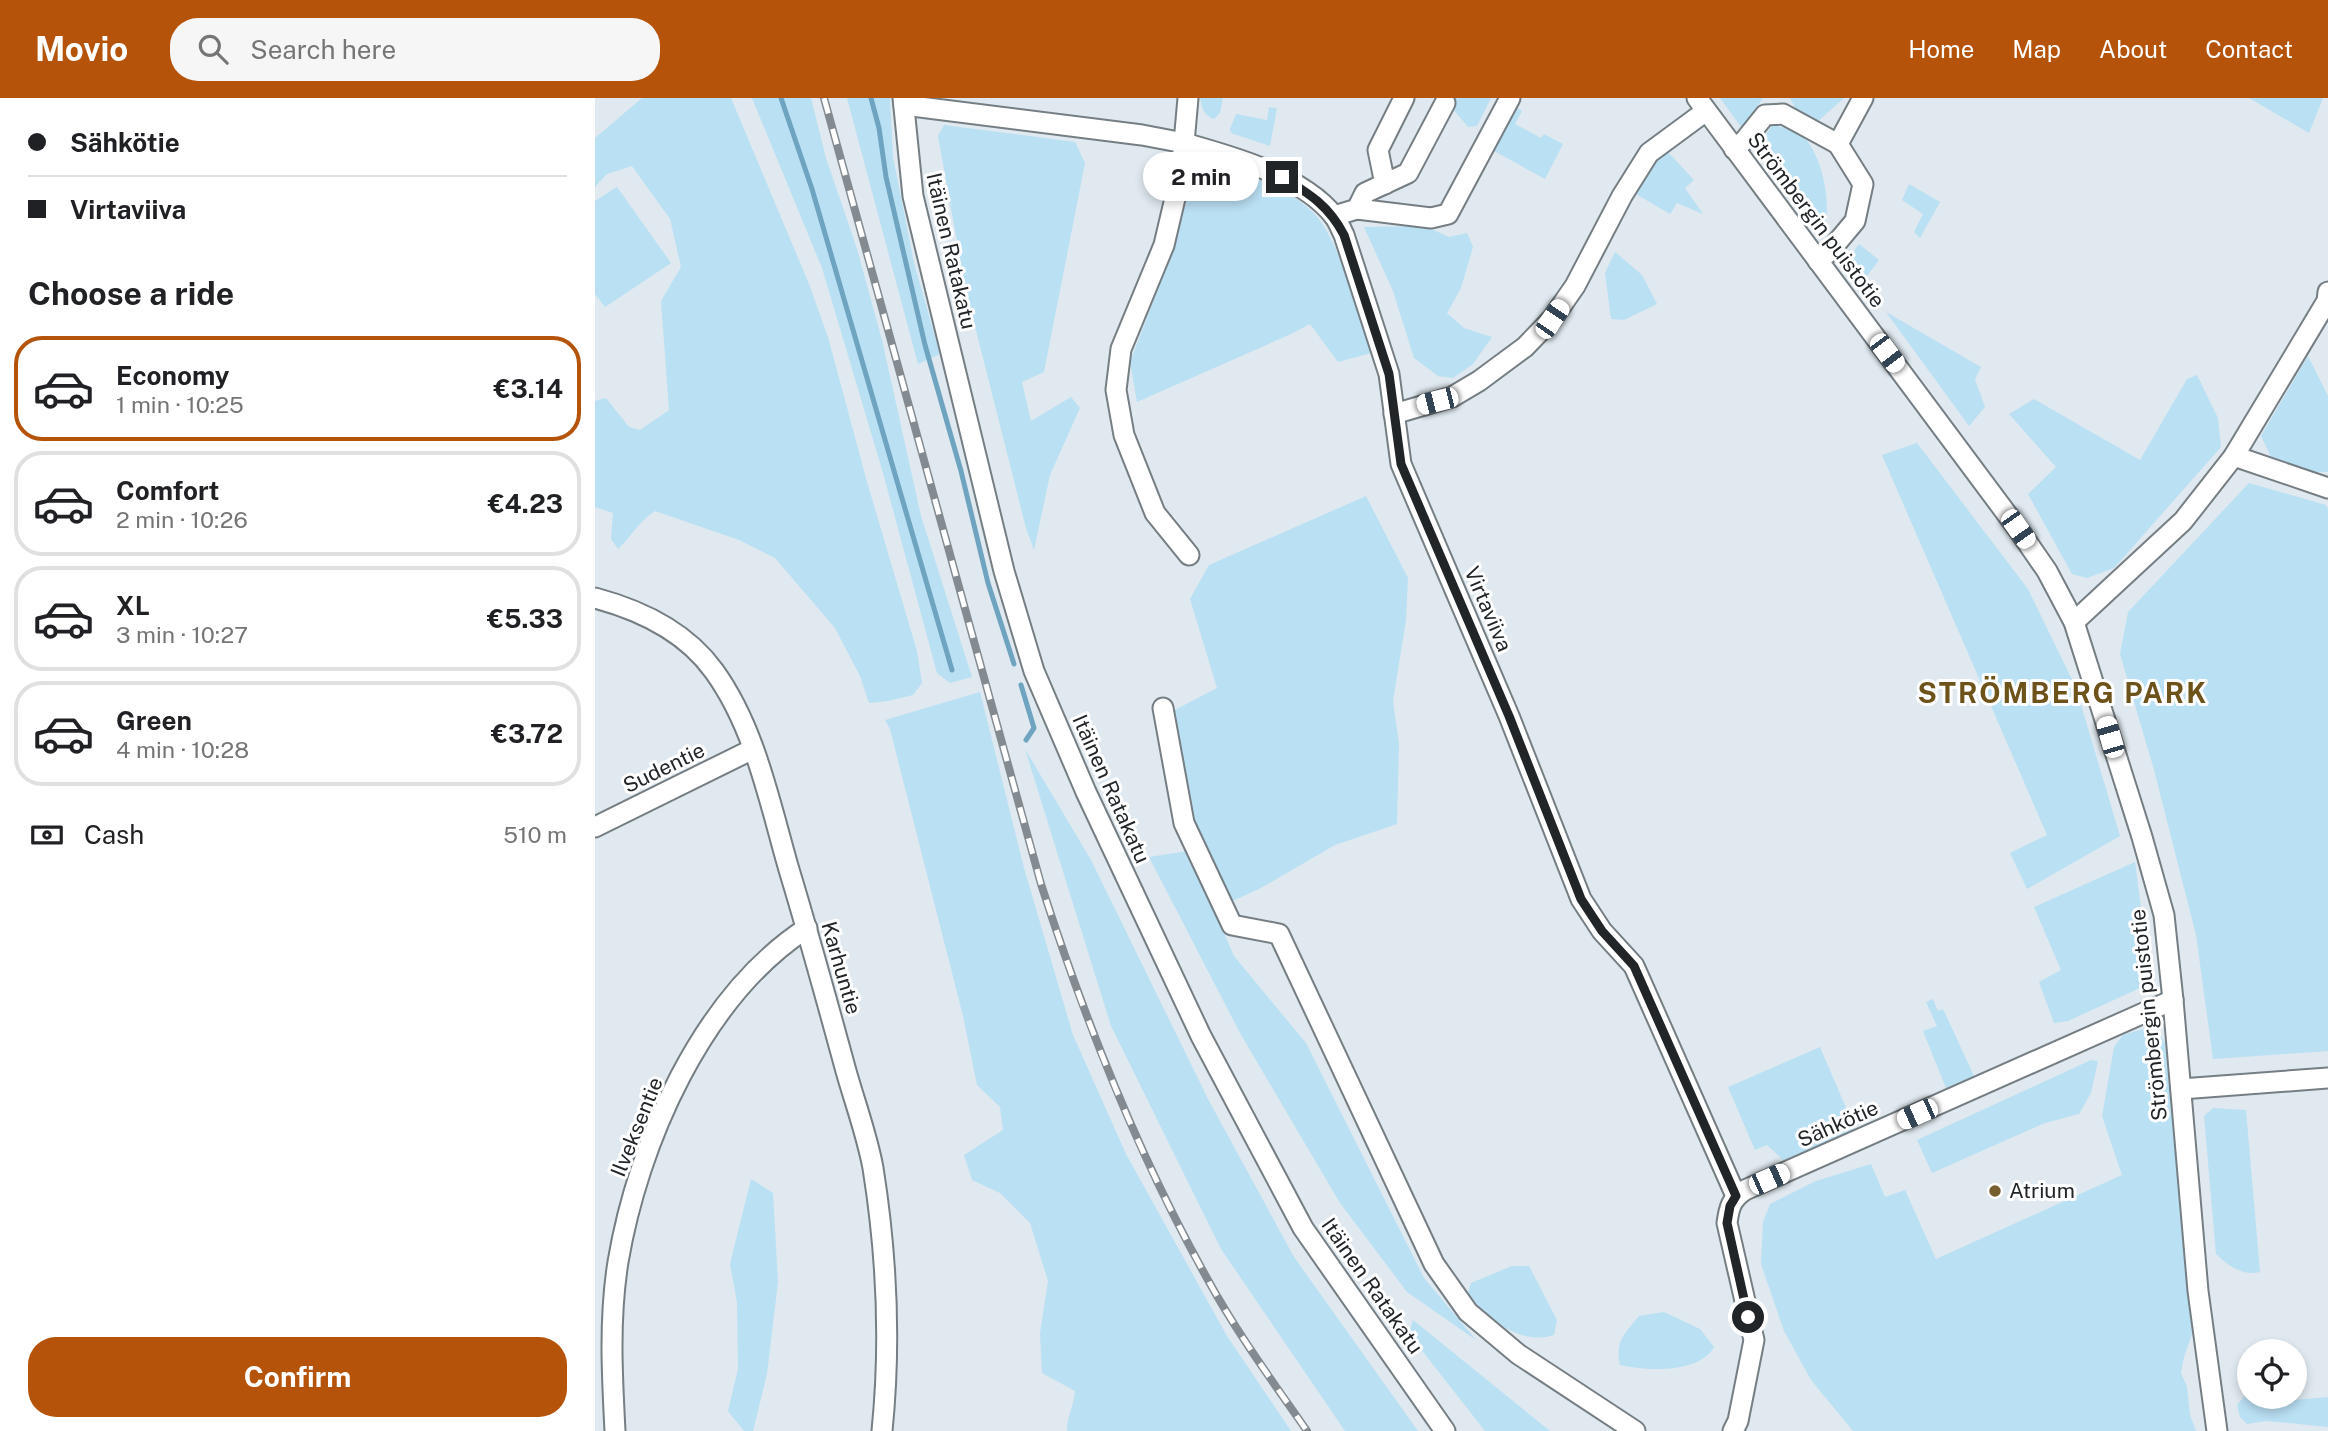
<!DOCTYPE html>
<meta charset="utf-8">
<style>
body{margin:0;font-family:"Public Sans",sans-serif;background:#f6f6f6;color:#202124;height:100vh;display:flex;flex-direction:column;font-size:26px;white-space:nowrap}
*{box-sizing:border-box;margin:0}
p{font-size:23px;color:#757577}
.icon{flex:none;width:38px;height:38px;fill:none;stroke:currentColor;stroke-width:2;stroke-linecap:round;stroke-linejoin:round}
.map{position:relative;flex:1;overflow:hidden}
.drawer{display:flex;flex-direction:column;background:#fff;width:595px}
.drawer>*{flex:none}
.hud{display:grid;align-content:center;height:154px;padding:0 28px;background:#fff}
.fabs{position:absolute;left:1642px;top:1241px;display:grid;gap:14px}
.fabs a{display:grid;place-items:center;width:70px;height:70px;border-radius:50%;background:#fff;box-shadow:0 4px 10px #0003;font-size:35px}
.end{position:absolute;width:32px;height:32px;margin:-16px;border:9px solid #212527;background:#fff;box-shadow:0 0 0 4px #fff}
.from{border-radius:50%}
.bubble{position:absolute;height:49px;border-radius:24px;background:#fff;box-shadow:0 4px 10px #0003;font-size:23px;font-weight:700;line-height:49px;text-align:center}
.car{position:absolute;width:21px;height:42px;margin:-21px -10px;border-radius:9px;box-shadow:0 0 5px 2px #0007;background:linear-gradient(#fff 24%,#345 0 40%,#fff 0 76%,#345 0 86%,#fff 0)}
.hud b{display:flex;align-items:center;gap:24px;height:66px;font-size:26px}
.hud b+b{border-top:2px solid #e0e0e0}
.hud i{width:18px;height:18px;background:#202124}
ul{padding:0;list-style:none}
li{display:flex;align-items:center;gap:21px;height:105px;margin:0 14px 10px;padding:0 14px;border:4px solid #e0e0e0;border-radius:28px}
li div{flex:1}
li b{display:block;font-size:26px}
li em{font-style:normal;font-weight:700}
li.active{border-color:#b45309}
li>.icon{width:63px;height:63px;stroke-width:1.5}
h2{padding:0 28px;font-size:32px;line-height:84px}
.pay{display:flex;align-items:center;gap:18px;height:77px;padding:0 28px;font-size:26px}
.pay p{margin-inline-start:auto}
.cta{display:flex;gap:14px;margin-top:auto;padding:14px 28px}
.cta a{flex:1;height:80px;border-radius:28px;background:#b45309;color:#fff;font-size:28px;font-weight:700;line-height:80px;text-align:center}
header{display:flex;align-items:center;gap:42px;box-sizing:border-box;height:98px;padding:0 35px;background:#b45309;color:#fff}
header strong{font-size:33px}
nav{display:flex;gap:38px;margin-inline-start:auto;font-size:24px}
.search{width:490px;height:63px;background:#f6f6f6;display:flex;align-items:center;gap:18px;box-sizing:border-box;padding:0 24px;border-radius:28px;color:#757577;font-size:26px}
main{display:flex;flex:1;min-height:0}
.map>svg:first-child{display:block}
.green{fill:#bae0f4}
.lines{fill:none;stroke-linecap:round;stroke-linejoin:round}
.stream{stroke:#6fa4c0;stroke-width:5}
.minor-casing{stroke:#757e83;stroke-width:23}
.minor{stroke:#fff;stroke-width:19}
.rail-casing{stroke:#848b90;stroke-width:8}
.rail{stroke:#fff;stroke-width:5;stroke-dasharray:16;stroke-linecap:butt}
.route{stroke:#212527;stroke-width:9}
.poi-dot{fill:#775e2f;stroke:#fff;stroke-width:2.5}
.labels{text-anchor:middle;stroke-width:6;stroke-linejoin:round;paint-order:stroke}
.street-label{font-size:21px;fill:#212527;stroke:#fff}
.poi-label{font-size:21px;fill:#212527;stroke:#fff;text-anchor:start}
.district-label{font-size:28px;font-weight:bold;letter-spacing:2px;fill:#6d521a;stroke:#fff}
</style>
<header>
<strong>Movio</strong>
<div class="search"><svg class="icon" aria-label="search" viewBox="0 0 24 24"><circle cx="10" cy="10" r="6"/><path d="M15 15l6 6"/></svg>Search here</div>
<nav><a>Home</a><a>Map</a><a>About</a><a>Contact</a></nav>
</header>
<main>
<section class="drawer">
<div class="hud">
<b><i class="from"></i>Sähkötie</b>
<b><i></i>Virtaviiva</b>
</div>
<h2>Choose a ride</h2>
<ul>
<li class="active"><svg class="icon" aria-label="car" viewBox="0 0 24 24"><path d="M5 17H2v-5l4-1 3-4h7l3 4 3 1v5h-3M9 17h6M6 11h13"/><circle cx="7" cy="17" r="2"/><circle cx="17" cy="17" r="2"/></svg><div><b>Economy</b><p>1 min · 10:25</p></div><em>€3.14</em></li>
<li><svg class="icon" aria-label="car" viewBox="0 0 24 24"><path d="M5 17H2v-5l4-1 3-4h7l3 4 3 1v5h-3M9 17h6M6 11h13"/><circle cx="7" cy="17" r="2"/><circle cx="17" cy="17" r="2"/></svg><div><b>Comfort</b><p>2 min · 10:26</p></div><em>€4.23</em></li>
<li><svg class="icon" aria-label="car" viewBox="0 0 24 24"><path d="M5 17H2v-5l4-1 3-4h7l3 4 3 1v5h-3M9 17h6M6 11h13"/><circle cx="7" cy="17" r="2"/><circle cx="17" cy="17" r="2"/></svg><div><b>XL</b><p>3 min · 10:27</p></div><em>€5.33</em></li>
<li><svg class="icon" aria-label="car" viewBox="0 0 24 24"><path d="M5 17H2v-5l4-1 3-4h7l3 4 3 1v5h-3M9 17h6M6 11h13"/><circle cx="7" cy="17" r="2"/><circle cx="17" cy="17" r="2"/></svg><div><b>Green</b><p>4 min · 10:28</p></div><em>€3.72</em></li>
</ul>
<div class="pay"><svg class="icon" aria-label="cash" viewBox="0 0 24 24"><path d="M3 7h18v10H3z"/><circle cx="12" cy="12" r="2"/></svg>Cash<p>510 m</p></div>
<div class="cta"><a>Confirm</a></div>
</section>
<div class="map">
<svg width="1733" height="1333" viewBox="0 0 1733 1333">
<rect width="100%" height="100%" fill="#dfe9ef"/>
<!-- green -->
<g class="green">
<path d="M 47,0 L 136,0 L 214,186 L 233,239 L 272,384 L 322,553 L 327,585 L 318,597 L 293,603 L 274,605 L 265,578 L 240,530 L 180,460 L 144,442 L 60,413 C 42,425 38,437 23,451 L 16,441 L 18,415 L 0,409 L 0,303 L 11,300 L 34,329 L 45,332 L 74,312 L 66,203 L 86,169 L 75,121 L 37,68 L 12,76 L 0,89 L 0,40 Z"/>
<polygon points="157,0 216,0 231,60 262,151 287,242 326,418 377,579 355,585 342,575 288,375 227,170"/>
<polygon points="252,0 295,0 298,59 319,165 345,256 323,266"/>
<path d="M 605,0 L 628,0 L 625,15 L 619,21 C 609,18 607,10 605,0 Z"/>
<polygon points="849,0 896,0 882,28 873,29"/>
<polygon points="1125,0 1168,0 1147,30"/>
<polygon points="1195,0 1249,0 1221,25 1202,13"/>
<polygon points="1654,0 1728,0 1714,35"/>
<polygon points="916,6 927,13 920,26 946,40 949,36 968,46 950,81 899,53 896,48"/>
<polygon points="674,9 682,10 675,48 636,35 635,31 641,16 672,22"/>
<polygon points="349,27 480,44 490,65 449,274 427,284 436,323 476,299 485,310 455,377 439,452 431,430 371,193 343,38"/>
<path d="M 1177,27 C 1187,29 1200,31 1208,38 C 1228,59 1237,106 1229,132 L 1173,58 L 1169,40 Z"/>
<polygon points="1071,52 1099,82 1090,90 1108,116 1082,105 1075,116 1041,96 1061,61"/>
<path d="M 635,69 C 664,82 702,95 723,120 C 745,147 766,221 776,255 L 743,264 L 715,226 L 696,236 L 542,304 L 535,264 L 566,183 L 596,90 C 606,78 619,75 634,77 Z"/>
<polygon points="1314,86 1345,104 1325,140 1319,134 1328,116 1307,102"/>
<polygon points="22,89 76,165 10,209 0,196 0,103"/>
<polygon points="830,128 854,139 872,135 878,149 866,190 852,215 869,230 897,239 878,266 858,280 843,278 819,260 798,193 769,129"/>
<polygon points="1264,146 1284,162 1272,178 1263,181 1250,166"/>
<polygon points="1020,154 1047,177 1062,206 1029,222 1016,221 1010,175"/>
<polygon points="1291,214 1386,269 1380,281 1390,309 1374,328"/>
<polygon points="1713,258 1733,298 1733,374 1717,374 1676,359 1666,338"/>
<polygon points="1602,277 1623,320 1626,349 1519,470 1492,480 1477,476 1433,396 1461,369 1414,316 1439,301 1545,362 1592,281"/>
<polygon points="1322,345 1433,491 1481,590 1525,738 1432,791 1415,755 1452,737 1287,357"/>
<polygon points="1654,385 1731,407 1733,411 1733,953 1618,961 1601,837 1559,672 1525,556 1533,514"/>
<polygon points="771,398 813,480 811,522 798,603 804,646 802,726 740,747 664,791 633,805 598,720 576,614 622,590 595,501 614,467"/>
<path d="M 385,594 L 429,770 L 478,937 L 531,1056 L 632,1238 L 696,1333 L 472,1333 C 472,1318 479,1308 480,1293 L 447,1275 L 445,1235 L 453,1183 L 435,1125 L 405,1095 L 377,1082 L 369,1057 L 408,1032 L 405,1009 L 382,987 L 368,918 L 295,631 L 290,622 Z"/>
<polygon points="430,651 496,762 614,1003 699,1159 823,1333 750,1333 626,1151 516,928"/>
<polygon points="593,753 639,858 711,945 829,1180 881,1242 812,1194 745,1105 645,935 554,759"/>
<polygon points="1540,764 1556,885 1473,923 1459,925 1444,884 1466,872 1439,809"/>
<polygon points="1338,901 1343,913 1347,911 1349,913 1379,978 1351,990 1328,933 1342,928 1331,904"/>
<polygon points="1551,930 1563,933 1570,945 1597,1236 1589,1259 1586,1275 1592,1289 1595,1317 1601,1333 1258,1333 1216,1282 1189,1233 1166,1166 1168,1124 1175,1106 1221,1083 1276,1066 1290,1099 1310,1092 1341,1161 1527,1077 1507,1018 1519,949 1528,937"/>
<polygon points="1225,949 1261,1033 1189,1063 1172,1047 1160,1052 1133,989"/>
<polygon points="1496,962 1503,963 1496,995 1484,1016 1450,1025 1337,1075 1322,1042"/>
<path d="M 1618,1010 L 1651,1012 L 1665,1174 C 1647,1178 1634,1168 1621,1156 L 1609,1018 Z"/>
<polygon points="156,1081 178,1095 183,1184 172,1276 158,1333 149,1333 133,1313 143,1271 142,1204 135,1166"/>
<path d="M 917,1168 L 934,1168 L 962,1222 L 959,1237 C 925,1248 892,1221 873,1195 L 876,1185 Z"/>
<path d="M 1069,1214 L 1105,1231 L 1119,1249 C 1104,1276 1051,1273 1025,1267 C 1020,1242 1029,1237 1044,1218 Z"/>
<polygon points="818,1222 955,1333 890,1333 814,1236"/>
<polygon points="1654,1293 1654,1298 1676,1299 1677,1304 1733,1299 1733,1329 1672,1323 1652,1326 1645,1319 1642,1307"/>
</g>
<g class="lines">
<!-- stream -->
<g class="stream">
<polyline points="186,0 217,91 357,572"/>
<polyline points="276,0 284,30 291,79 330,247 366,373 393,485 419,566"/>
<polyline points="426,587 439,630 431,642"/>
</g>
<defs>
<g id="minor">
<polyline points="308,0 318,98 409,473 439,573 491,694 606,938 708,1130 850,1333"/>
<path d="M 593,0 L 589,45 C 636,58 708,78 739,118 C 743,123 746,131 749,137 L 794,276 L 806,366 L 914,618 L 986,801 L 1007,833 L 1039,868 L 1141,1098"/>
<polyline points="1102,0 1423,431 1452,473 1479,524 1547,739 1569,817 1578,902 1603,1193 1622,1333"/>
<polyline points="309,7 547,37 589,45 585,79 569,147 526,251 521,292 529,337 560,415 594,457"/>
<polyline points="1139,51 1150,42 1170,17 1188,16 1243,46"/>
<polyline points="790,86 783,52 809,0"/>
<polyline points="762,111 770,95 813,75 850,5"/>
<polyline points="739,118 762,111 836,120 853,116 915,0"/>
<polyline points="1223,163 1234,154 1260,123 1268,86 1243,46 1268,0"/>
<polyline points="799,316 857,299 884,283 930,249 957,221 980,188 1027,98 1054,55 1111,13"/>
<polyline points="1639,358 1733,390"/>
<path d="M 0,500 C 45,512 91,534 119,573 C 161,631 175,707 195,775 C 215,841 233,907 251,973 C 260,1005 272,1037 278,1070 C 292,1158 296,1244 287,1333"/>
<polyline points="1479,524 1588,423 1639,358 1732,203 1733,194"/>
<polyline points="568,610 589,725 637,827 684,836 839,1166 873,1214 923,1256 1040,1333"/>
<polyline points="0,729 158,651"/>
<polyline points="1586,991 1733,980"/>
<path d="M 20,1333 C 17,1277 14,1220 23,1164 C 43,1045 107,898 212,830"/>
<path d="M 1138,1333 L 1143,1323 L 1159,1242 L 1132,1125 C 1134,1110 1136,1101 1150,1092 L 1578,902"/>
</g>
</defs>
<!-- minor casing -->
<use href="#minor" class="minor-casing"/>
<!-- minor -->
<use href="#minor" class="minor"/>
<defs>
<path id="rail" d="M 229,0 L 446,786 C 490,923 543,1057 613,1182 C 642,1235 678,1284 712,1333"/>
</defs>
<!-- rail casing -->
<use href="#rail" class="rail-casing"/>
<!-- rail -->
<use href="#rail" class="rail"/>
</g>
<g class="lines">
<!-- route -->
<path class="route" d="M 687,79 C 715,96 734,108 749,137 L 794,276 L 806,366 L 914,618 L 986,801 L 1007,833 L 1039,868 L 1141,1098 L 1135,1108 L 1132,1125 L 1153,1219"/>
</g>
<!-- markers -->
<circle class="poi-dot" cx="1400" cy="1093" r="7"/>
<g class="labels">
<!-- street labels -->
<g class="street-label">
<text transform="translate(1221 122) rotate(53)" y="7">Strömbergin puistotie</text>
<text transform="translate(356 153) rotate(77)" y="7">Itäinen Ratakatu</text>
<text transform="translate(893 511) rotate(67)" y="7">Virtaviiva</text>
<text transform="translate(69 670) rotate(-26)" y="7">Sudentie</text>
<text transform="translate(516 691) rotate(66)" y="7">Itäinen Ratakatu</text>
<text transform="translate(246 870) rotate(74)" y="7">Karhuntie</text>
<text transform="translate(1554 917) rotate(-96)" y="7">Strömbergin puistotie</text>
<text transform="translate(1243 1026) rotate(-24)" y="7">Sähkötie</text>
<text transform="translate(42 1029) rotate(-68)" y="7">Ilveksentie</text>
<text transform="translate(777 1188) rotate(55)" y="7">Itäinen Ratakatu</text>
</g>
<!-- poi labels -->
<g class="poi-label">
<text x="1414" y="1100">Atrium</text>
</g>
<!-- district labels -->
<g class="district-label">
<text x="1468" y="605">STRÖMBERG PARK</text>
</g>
</g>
</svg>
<div class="fabs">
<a><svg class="icon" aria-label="locate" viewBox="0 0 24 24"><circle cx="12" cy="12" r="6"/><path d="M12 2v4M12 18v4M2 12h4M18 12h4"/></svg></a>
</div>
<i class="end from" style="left:1153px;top:1219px"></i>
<i class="end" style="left:687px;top:79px"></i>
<div class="bubble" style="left:548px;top:54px;width:116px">2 min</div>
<i class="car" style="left:957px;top:221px;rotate:34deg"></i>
<i class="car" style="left:1292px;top:255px;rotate:143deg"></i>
<i class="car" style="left:842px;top:303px;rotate:256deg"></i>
<i class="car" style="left:1423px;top:431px;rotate:145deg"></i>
<i class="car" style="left:1515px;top:639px;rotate:344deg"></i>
<i class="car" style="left:1322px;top:1016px;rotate:246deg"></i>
<i class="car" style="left:1174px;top:1081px;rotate:66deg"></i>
</div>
</main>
